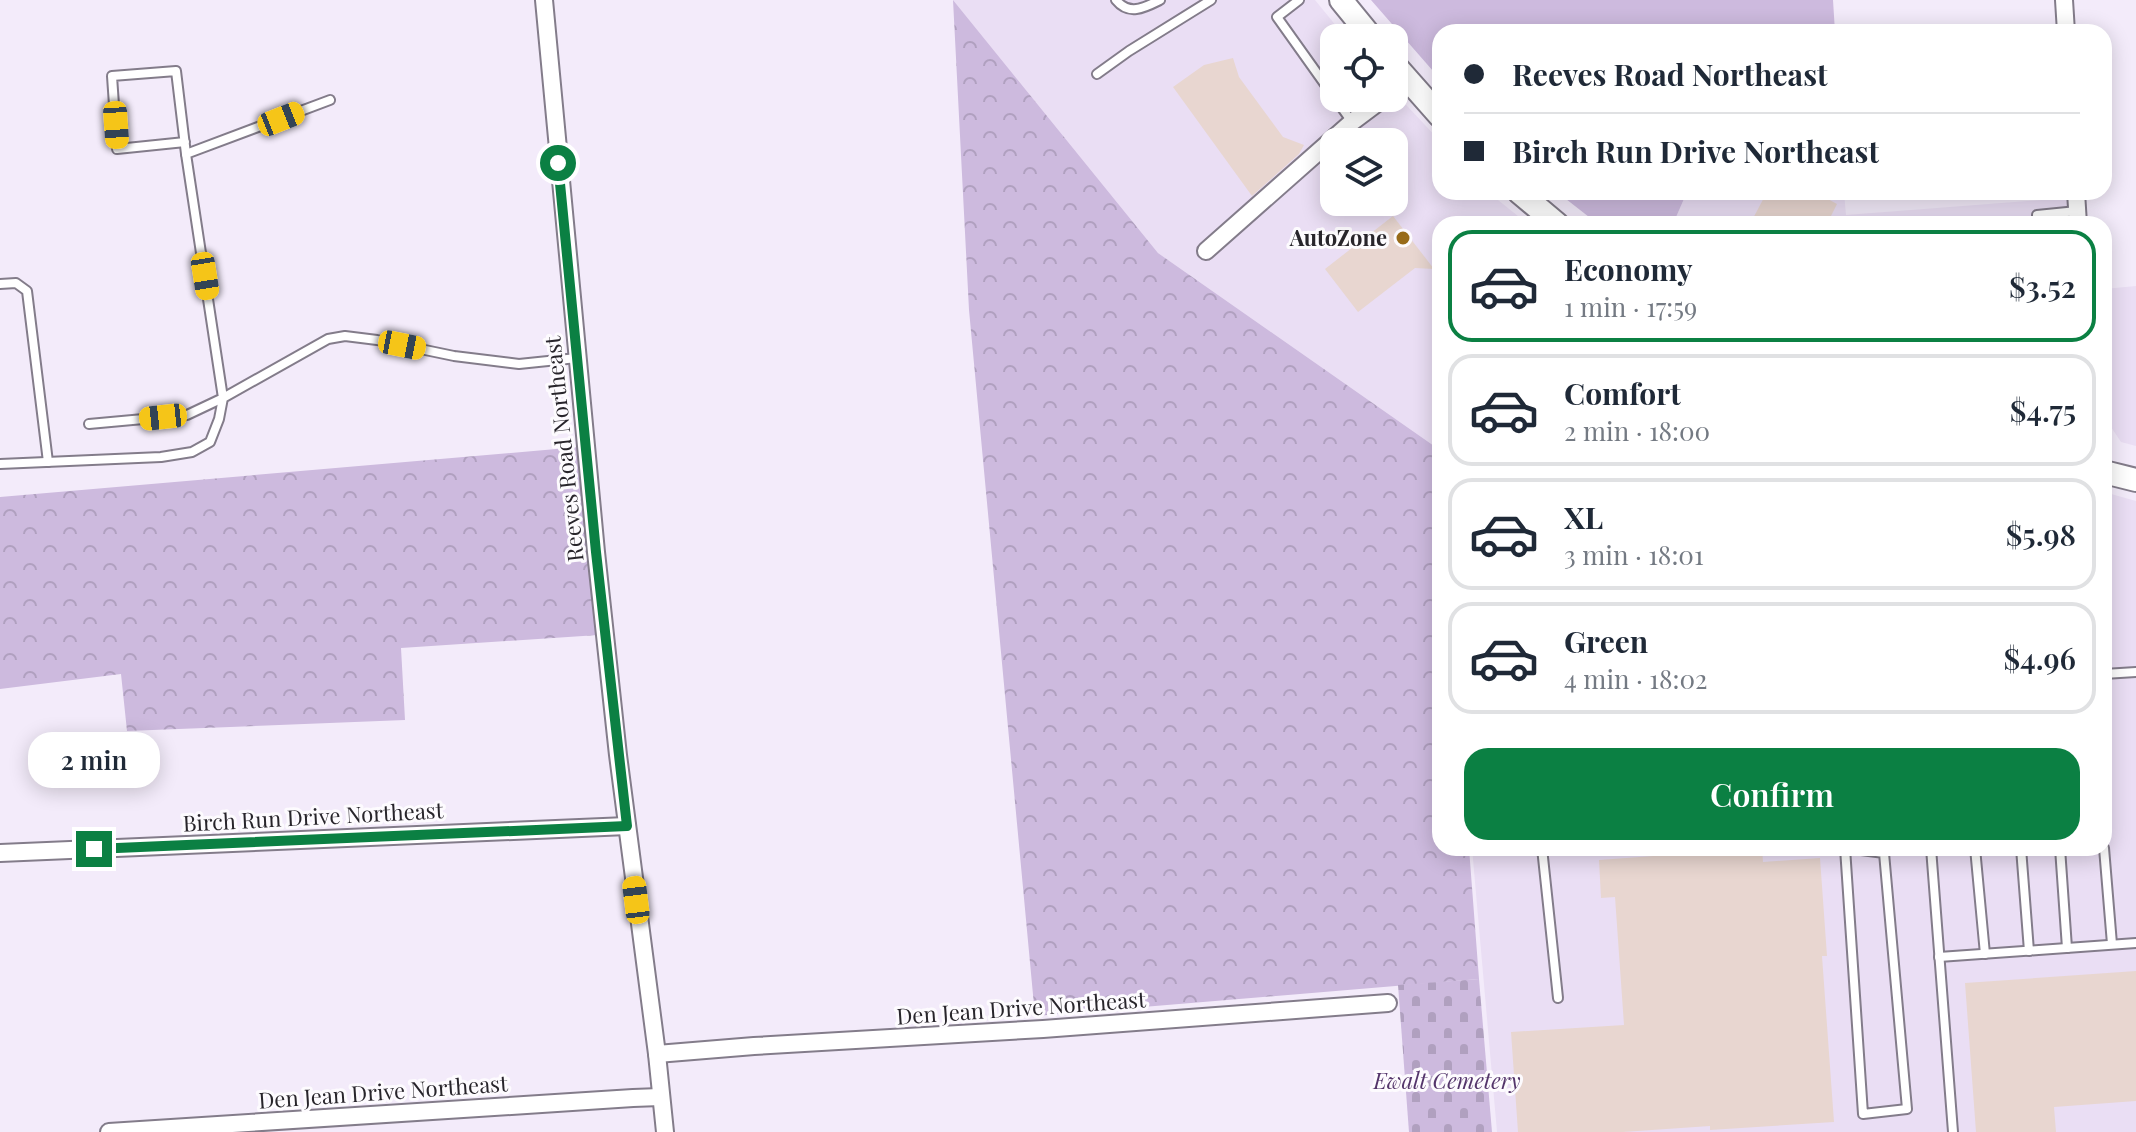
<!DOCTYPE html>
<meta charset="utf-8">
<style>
body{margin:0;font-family:"Playfair Display",serif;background:#f6f6f7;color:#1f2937;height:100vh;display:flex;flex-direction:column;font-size:30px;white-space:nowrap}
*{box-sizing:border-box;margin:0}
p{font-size:26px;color:#747a83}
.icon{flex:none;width:44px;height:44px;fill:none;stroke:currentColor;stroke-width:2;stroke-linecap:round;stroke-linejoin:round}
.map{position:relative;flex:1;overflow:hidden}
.side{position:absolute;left:1432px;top:216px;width:680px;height:640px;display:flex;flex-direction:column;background:#fff;border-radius:24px;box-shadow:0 4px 20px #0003}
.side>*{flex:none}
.banner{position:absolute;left:1432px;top:24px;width:680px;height:176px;border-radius:24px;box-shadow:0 4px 20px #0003;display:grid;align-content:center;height:176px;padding:0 32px;background:#fff}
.tools{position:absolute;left:1320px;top:24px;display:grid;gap:16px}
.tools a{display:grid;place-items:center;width:88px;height:88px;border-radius:16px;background:#fff;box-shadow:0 4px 20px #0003;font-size:40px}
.end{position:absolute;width:36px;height:36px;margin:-18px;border:10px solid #0b8043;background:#fff;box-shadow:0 0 0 4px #fff}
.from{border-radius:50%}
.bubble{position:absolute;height:56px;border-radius:24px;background:#fff;box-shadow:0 4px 20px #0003;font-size:26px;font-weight:600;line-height:56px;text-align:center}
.car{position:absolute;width:24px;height:48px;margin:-24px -12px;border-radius:10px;box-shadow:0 0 6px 2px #0007;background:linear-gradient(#f5c518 24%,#345 0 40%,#f5c518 0 76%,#345 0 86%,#f5c518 0)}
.banner b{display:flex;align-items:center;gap:28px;height:76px;font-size:30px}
.banner b+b{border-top:2px solid #e0e1e3}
.banner i{width:20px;height:20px;background:#1f2937}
ul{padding:14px 0 0;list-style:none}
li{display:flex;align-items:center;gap:24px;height:112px;margin:0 16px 12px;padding:0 16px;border:4px solid #e0e1e3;border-radius:24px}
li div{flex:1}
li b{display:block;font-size:30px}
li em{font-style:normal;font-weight:600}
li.selected{border-color:#0b8043}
li>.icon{width:72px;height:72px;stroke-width:1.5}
.button{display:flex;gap:16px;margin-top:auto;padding:16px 32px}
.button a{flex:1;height:92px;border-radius:24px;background:#0b8043;color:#fff;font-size:32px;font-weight:600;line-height:92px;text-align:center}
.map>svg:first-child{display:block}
.built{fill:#eadef4;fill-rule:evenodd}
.green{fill:#cdbade}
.forest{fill:url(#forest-crowns)}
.cemetery{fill:url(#cemetery-stones)}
.building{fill:#e8d6d0}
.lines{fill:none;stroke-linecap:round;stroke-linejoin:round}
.lane-casing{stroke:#837c8a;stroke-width:12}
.street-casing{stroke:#837c8a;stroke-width:20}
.secondary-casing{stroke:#837c8a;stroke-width:26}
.lane{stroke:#fff;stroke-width:8}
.street{stroke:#fff;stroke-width:16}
.secondary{stroke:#fff;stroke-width:22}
.route{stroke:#0b8043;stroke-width:10}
.poi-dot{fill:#986b19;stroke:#fdfbfe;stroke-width:3}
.labels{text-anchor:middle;stroke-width:6;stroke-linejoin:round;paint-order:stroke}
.poi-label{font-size:22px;font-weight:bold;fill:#28252b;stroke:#fdfbfe;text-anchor:end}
.street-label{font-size:22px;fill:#28252b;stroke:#fdfbfe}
.park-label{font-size:22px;font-style:italic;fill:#54356b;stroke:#fdfbfe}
</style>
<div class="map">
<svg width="2136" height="1132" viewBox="0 0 2136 1132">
<defs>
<pattern id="forest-crowns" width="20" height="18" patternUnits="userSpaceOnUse" patternTransform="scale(2)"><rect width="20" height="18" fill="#cdbade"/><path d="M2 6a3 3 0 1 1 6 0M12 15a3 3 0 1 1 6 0" fill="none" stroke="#b0a0bf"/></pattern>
<pattern id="cemetery-stones" width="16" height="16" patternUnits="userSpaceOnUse" patternTransform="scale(2)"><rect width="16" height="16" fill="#cdbade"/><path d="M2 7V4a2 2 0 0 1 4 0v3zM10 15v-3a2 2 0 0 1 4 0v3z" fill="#b0a0bf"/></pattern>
</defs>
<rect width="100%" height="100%" fill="#f3ebfa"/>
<!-- built -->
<g class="built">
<path d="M 953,0 L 1315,0 L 1346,38 L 1334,38 L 1334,98 L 1394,98 L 1394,92 L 1440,141 L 1440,192 L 1488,192 L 1528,224 L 1440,224 L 1440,481 L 1437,448 L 1158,253 ZM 1334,142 L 1394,142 L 1394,202 L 1334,202 Z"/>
<polygon points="1687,192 1844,192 1846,215 2068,198 2070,224 1673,224"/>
<polygon points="2136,286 2136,446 2121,442 2109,424 2104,391 2104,289"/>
<polygon points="2104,492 2136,501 2136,1132 1497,1132 1472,848 2104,848"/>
</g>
<!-- green -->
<g class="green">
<polygon points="1371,0 1833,0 1835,32 1440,32 1440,79"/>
<polygon points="1557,192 1687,192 1673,224 1598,224"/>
</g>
<!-- forest -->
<g class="forest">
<polygon points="953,0 1158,253 1437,448 1440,484 1440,848 1469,848 1479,979 1035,1016 969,310"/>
<polygon points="579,447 598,635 401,648 405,720 127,731 121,674 0,689 0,497"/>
</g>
<!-- cemetery -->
<polygon class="cemetery" points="1479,979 1492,1132 1409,1132 1398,985"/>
<!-- building -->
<g class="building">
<polygon points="1233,58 1239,77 1283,137 1304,145 1299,154 1252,196 1173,87 1204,65"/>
<polygon points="1767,192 1815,192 1837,204 1827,224 1750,224"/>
<polygon points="1393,216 1434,269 1415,268 1358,312 1325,269"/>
<polygon points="1666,848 1762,848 1763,862 1820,858 1827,956 1822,956 1834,1122 1710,1130 1710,1126 1623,1132 1518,1132 1511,1032 1624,1025 1615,897 1601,898 1599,860 1667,855"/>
<polygon points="2136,971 2136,1101 2054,1107 2056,1132 1976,1132 1965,983"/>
</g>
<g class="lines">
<defs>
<g id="lane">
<path d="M 1116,0 C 1129,16 1144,8 1160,0"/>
<polyline points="1299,0 1277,17 1334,97"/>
<polyline points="1097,74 1129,51 1211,0"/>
<polyline points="1335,98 1352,122"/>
<polyline points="185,142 117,149 112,76 176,71 186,154"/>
<polyline points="2037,224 2037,215 2077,211"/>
<polyline points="0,284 16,283 27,291 48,462"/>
<polyline points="89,424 187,415 223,398 186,154 330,100"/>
<polyline points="0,464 161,457 192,452 210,442 219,419 223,398 328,339 345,336 377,340 454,356 519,364 577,358"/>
<polyline points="2104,674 2136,672"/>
<polyline points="1542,848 1558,998"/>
<polyline points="1845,848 1863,1114 1907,1109 1884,853 1846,848"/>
<polyline points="1931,848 1953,1132"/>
<polyline points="1975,848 1985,954"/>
<polyline points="2021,848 2029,951"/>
<polyline points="2060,848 2067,948"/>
<polyline points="2104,848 2112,944"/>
<polyline points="1939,957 2136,943"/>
</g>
<g id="street">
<polyline points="544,0 596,552 618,755 657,1054 665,1132"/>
<polyline points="2064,0 2066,32"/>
<polyline points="1394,91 1408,80"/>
<polyline points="2076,192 2078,224"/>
<polyline points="1206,251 1352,122 1384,98"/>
<polyline points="0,853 627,826"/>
<polyline points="657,1054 754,1046 1043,1029 1388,1003"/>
<polyline points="109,1132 633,1098 660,1097"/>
</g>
<g id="secondary">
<polyline points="1341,0 1372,38"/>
<polyline points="1394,64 1440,116"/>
<polyline points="1519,192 1557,224"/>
<polyline points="2104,472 2136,480"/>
</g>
</defs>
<!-- lane casing -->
<use href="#lane" class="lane-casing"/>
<!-- street casing -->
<use href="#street" class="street-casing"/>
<!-- secondary casing -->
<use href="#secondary" class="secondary-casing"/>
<!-- lane -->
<use href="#lane" class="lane"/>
<!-- street -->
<use href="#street" class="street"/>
<!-- secondary -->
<use href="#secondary" class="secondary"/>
</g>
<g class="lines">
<!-- route -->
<polyline class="route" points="94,849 627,826 596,552 558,163"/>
</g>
<!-- markers -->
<circle class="poi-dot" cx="1403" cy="238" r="8"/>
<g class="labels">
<!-- poi labels -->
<g class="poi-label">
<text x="1387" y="246">AutoZone</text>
</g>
<!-- street labels -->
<g class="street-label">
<text transform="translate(564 449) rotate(-96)" y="8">Reeves Road Northeast</text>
<text transform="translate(313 817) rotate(-3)" y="8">Birch Run Drive Northeast</text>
<text transform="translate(1021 1008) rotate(-4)" y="8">Den Jean Drive Northeast</text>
<text transform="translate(383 1092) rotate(-4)" y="8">Den Jean Drive Northeast</text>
</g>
<!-- park labels -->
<g class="park-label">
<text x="1447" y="1089">Ewalt Cemetery</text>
</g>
</g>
</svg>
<div class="tools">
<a><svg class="icon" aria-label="locate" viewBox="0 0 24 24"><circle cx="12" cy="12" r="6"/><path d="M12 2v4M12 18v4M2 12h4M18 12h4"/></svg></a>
<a><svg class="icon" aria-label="layers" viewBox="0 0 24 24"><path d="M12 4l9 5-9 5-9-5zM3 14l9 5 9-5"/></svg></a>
</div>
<i class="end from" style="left:558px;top:163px"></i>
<i class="end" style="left:94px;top:849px"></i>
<div class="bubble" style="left:28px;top:732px;width:132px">2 min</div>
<i class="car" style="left:281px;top:119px;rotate:68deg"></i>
<i class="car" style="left:116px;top:125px;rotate:176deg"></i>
<i class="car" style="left:205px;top:276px;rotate:171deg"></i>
<i class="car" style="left:402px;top:345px;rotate:101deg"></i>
<i class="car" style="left:163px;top:417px;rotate:264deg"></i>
<i class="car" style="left:636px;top:900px;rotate:353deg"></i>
<div class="banner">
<b><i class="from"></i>Reeves Road Northeast</b>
<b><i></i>Birch Run Drive Northeast</b>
</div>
<section class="side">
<ul>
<li class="selected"><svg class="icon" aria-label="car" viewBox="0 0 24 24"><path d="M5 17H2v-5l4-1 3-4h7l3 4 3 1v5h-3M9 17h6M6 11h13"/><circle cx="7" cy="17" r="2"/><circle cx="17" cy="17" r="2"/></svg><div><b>Economy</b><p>1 min · 17:59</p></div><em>$3.52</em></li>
<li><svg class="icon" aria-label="car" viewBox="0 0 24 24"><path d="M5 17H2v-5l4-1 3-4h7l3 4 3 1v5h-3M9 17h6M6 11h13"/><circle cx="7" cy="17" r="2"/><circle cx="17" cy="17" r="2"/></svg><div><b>Comfort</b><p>2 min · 18:00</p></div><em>$4.75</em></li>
<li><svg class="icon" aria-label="car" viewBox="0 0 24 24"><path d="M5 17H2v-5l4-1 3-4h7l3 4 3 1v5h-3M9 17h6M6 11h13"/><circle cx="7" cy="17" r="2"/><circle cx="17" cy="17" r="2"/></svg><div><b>XL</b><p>3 min · 18:01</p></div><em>$5.98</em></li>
<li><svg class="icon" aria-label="car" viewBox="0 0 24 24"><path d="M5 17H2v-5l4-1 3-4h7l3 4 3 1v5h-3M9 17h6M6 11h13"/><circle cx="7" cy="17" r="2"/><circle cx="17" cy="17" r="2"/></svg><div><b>Green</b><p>4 min · 18:02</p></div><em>$4.96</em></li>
</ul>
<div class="button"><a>Confirm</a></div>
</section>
</div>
